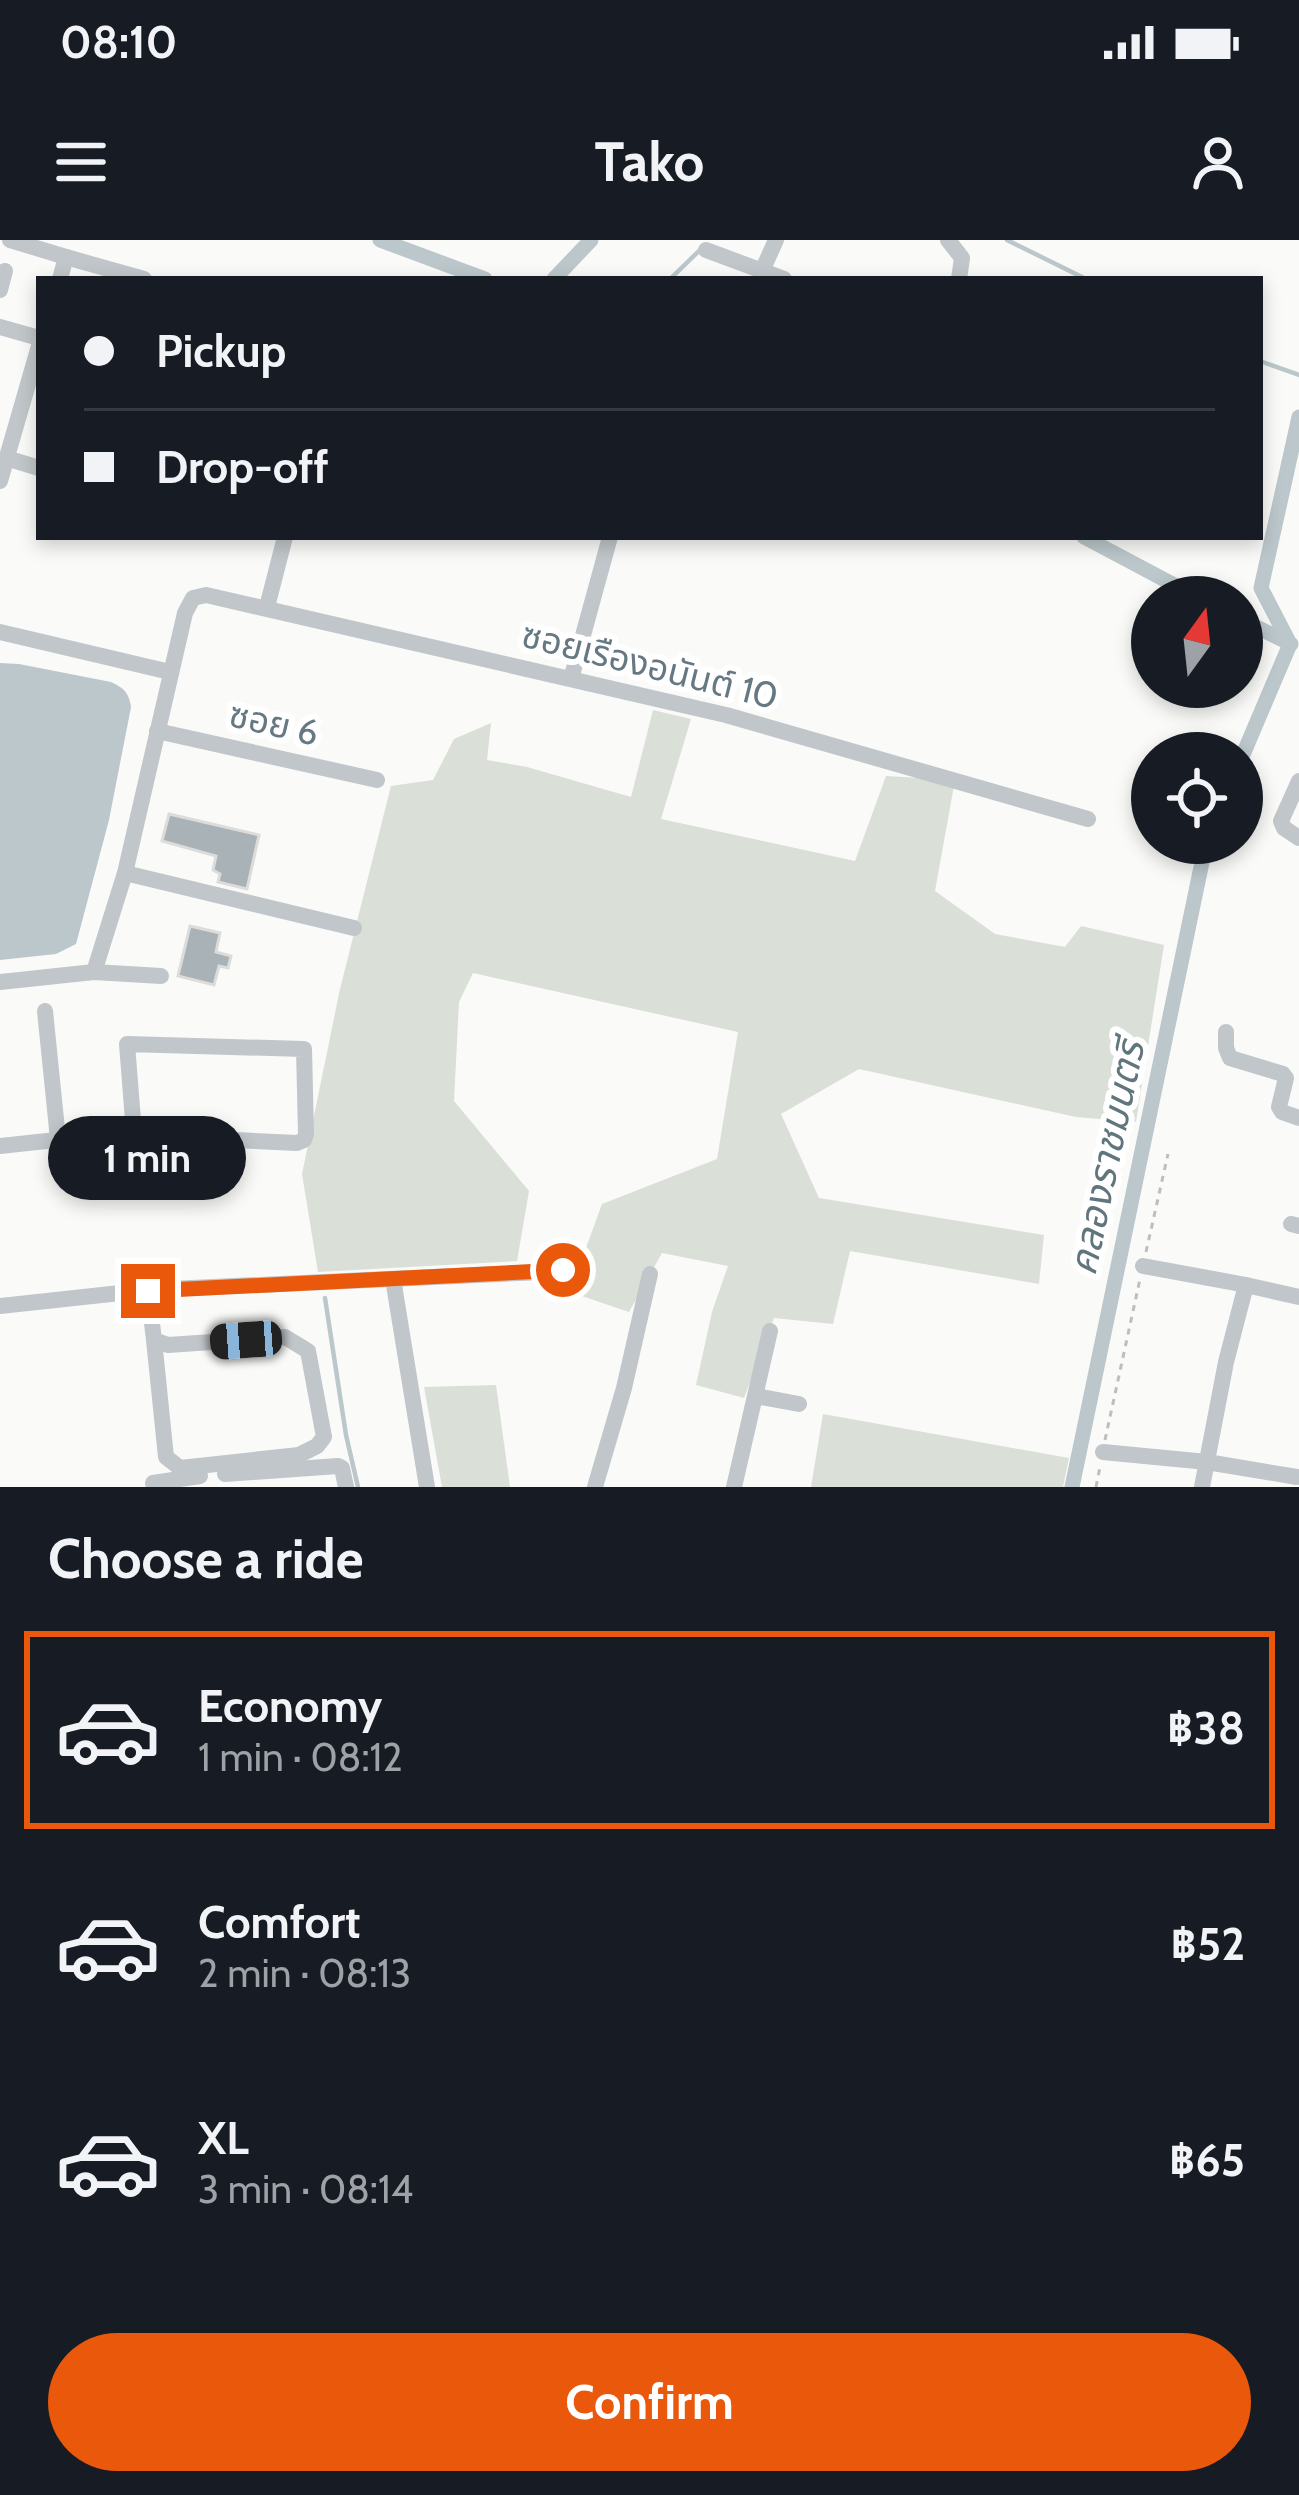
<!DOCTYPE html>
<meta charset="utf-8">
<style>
body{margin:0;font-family:Cabin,"Noto Sans Thai",sans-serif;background:#242831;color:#f1f3f6;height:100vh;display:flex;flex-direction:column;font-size:45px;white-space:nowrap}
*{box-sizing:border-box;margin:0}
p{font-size:39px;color:#9ea1a6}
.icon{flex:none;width:66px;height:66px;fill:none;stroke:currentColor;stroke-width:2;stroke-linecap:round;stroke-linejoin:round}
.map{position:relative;height:1247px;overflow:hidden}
.sheet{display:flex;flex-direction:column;background:#171b24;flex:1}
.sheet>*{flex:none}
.top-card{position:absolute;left:36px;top:36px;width:1227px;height:264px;border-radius:0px;box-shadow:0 6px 18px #0003;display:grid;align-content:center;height:264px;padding:0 48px;background:#171b24}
.needle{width:78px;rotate:15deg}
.buttons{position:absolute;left:1131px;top:336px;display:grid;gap:24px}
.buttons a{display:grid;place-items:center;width:132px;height:132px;border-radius:50%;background:#171b24;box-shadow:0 6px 18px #0003;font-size:60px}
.end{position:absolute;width:54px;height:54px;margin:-27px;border:15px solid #ea580c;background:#fff;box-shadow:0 0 0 6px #fff}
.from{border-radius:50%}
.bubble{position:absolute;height:84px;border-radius:42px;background:#171b24;box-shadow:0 6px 18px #0003;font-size:39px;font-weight:800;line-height:84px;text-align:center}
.car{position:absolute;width:36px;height:72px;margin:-36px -18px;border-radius:15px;box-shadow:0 0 9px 3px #0007;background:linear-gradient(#222 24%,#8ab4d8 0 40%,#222 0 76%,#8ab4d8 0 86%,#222 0)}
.top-card b{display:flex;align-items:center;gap:42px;height:114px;font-size:45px}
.top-card b+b{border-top:3px solid #363941}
.top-card i{width:30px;height:30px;background:#f1f3f6}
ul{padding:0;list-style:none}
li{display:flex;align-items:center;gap:36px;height:198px;margin:0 24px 18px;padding:0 24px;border:6px solid transparent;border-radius:0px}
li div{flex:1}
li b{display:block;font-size:45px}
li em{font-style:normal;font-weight:800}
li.active{border-color:#ea580c}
li>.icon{width:108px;height:108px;stroke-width:1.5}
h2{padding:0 48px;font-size:54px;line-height:144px}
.button{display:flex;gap:24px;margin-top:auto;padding:24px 48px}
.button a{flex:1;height:138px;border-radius:72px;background:#ea580c;color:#fff;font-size:48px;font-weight:800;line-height:138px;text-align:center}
.status{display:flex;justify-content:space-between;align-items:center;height:84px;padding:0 60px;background:#171b24;direction:ltr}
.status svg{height:33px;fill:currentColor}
header{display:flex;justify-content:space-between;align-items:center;height:156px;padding:0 48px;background:#171b24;font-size:54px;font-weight:800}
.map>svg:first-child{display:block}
.green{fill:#dadfd7}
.water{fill:#bbc7cb}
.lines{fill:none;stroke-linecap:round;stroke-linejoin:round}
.stream{stroke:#bbc7cb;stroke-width:4.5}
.canal{stroke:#bbc7cb;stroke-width:15}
.building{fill:#a8b2b7;stroke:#dcdcda;stroke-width:3}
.path{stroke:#bcbfc2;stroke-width:3;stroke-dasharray:6 6;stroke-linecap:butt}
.minor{stroke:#c1c6ca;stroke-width:16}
.route{stroke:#ea580c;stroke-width:15}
.labels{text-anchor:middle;stroke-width:12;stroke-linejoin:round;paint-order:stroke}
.street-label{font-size:36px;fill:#667882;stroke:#fff}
.water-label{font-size:39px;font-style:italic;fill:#60767c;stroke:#fff}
</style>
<div class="status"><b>08:10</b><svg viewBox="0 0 49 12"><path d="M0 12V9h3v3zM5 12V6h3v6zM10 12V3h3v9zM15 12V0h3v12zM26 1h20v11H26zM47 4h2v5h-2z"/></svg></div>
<header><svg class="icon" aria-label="menu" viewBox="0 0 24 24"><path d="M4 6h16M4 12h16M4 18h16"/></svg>Tako<svg class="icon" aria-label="person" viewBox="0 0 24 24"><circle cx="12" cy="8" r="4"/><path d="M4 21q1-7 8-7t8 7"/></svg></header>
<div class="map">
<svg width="1299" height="1247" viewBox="0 0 1299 1247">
<rect width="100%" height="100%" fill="#fafaf8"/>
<!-- green -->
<g class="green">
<polygon points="653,470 691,479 661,579 855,621 886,536 955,540 935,651 995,694 1065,707 1081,686 1164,705 1136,882 1076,877 859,829 781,874 819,958 1044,995 1039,1044 850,1011 833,1084 774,1078 744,1158 696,1145 712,1072 728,1026 662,1013 629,1072 570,1052 602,964 717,919 738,792 473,733 459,762 454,861 529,951 517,1021 318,1032 302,934 340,749 391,546 433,540 454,499 491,483 487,520 527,527 631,557"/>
<polygon points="496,1145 510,1247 442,1247 424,1147"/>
<polygon points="823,1174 1069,1218 1063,1247 811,1247"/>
</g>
<!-- water -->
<path class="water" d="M 0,423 L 19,424 L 111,442 C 124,448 129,453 131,467 L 109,580 L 76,704 L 56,714 L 0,720 Z"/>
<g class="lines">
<!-- stream -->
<g class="stream">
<polyline points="1007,0 1086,39"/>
<polyline points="670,39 700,10"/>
<polyline points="1260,121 1299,135"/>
<polyline points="325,1058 346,1195 358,1247"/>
</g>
<!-- canal -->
<g class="canal">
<polyline points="380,0 485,39"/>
<polyline points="554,39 591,0"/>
<polyline points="1084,297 1197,357"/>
<polyline points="1242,380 1291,404"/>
<polyline points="1242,517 1290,404 1261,348 1299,177"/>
<polyline points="1072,1247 1206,603"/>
</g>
</g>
<!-- building -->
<g class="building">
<polygon points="169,574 259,595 247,649 218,642 220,634 213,630 216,616 162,601"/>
<polygon points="190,686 220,693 216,712 231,716 228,728 219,726 214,745 178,736"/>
</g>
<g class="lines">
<!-- path -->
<g class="path">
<polyline points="1146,1012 1168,914"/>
<polyline points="1105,1200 1140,1039"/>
<polyline points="1096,1247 1100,1227"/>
</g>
<!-- minor -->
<g class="minor">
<polyline points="10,0 66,17"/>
<polyline points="948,0 962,18 959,39"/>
<polyline points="706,10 784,39"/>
<polyline points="762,31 776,0"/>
<polyline points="60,39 66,17 144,39"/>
<polyline points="0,50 5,31"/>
<polyline points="0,87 39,98"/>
<polyline points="6,218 39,228"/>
<polyline points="0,241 39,106"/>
<polyline points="267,367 285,297"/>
<polyline points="0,392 170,432"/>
<polyline points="571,439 610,297"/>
<polyline points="157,491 377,540"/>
<polyline points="1299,541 1281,581 1284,588 1299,598"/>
<polyline points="125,633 354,688"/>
<polyline points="94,732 125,633 185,373 193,358 206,355 726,475 1088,579"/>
<polyline points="0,742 94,732 161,736"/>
<polyline points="45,771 58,899"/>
<polyline points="1226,792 1226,808 1230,818 1283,834 1286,838 1279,867 1282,872 1299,878"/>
<polyline points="0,906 111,894 297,903 304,900 306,894 304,809 127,804 134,893"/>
<polyline points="1291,984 1299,986"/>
<polyline points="1143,1026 1246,1045"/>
<polyline points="393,1039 427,1247"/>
<polyline points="148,1050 154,1100 168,1105 285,1097 308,1111 324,1197 317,1206 299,1215 180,1228 166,1217 154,1100"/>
<polyline points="0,1066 148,1050 563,1031"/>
<polyline points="756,1156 799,1164"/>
<polyline points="1103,1212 1207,1222 1297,1237"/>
<polyline points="225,1234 338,1226 342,1228 346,1247"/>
<polyline points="153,1243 200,1236"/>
<polyline points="595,1247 624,1148 650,1034"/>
<polyline points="734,1247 770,1091"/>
<polyline points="1202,1247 1226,1122 1246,1045 1299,1057"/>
</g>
</g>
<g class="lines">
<!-- route -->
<polyline class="route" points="148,1051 563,1030"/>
</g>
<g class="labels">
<!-- street labels -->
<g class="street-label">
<text transform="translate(650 425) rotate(14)" y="13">ซอยเรืองอนันต์ 10</text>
<text transform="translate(274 483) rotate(13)" y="13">ซอย 6</text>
</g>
<!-- water labels -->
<g class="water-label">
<text transform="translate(1106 918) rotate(-78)" y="14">คลองราชมนตรี</text>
</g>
</g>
</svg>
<div class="buttons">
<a><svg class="needle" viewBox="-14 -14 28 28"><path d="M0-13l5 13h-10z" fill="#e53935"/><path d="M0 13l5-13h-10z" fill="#9ea1a6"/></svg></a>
<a><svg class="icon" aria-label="locate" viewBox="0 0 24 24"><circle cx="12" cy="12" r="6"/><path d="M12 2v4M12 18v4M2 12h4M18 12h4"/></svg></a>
</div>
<i class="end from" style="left:563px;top:1030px"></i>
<i class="end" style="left:148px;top:1051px"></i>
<div class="bubble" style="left:48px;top:876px;width:198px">1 min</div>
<i class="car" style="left:246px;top:1100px;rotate:266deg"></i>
<div class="top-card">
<b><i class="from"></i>Pickup</b>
<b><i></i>Drop-off</b>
</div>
</div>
<section class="sheet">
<h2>Choose a ride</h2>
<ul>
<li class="active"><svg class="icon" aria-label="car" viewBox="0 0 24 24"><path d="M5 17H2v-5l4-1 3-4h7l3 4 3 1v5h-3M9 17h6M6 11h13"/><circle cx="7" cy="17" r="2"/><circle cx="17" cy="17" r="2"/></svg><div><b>Economy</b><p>1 min · 08:12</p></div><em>฿38</em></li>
<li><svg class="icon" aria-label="car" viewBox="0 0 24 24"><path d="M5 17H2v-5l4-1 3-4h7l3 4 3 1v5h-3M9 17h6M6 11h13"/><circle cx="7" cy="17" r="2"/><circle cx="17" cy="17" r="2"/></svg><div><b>Comfort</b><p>2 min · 08:13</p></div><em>฿52</em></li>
<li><svg class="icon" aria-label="car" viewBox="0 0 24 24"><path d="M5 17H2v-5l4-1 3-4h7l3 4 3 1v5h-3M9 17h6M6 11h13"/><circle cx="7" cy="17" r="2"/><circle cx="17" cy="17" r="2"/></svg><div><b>XL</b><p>3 min · 08:14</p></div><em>฿65</em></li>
</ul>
<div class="button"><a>Confirm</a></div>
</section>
